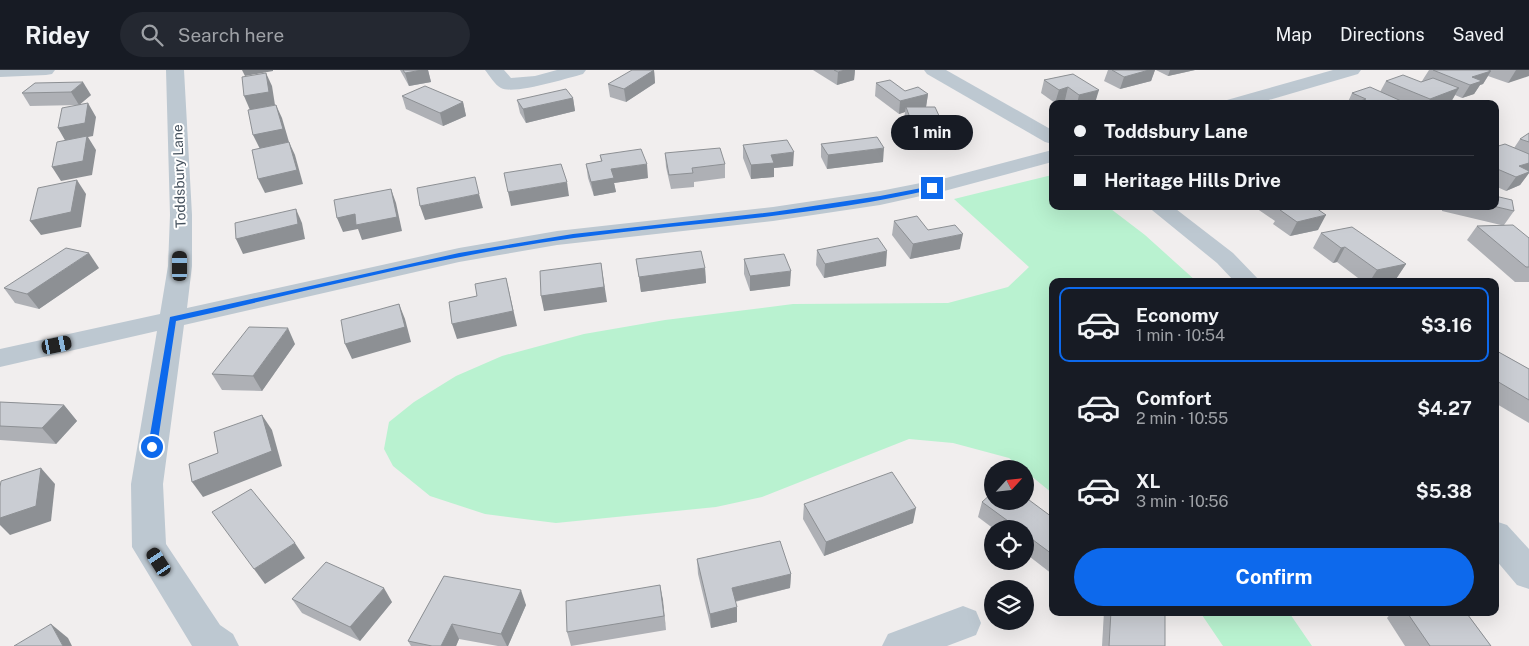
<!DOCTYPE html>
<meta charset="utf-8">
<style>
body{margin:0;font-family:"Public Sans",sans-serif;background:#242831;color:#f1f3f6;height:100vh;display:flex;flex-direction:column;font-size:19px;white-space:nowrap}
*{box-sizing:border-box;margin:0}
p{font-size:16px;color:#9ea1a6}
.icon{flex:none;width:28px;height:28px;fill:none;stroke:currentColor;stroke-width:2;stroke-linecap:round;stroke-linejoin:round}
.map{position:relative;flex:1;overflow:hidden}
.drawer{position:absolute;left:1049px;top:208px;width:450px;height:338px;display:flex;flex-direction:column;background:#171b24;border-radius:10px;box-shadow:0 5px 20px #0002}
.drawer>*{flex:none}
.hud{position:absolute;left:1049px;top:30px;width:450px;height:110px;border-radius:10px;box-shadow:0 5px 20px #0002;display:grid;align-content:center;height:110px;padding:0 25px;background:#171b24}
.needle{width:32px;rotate:63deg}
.tools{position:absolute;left:984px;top:390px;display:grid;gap:10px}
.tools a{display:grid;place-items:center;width:50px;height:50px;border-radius:50%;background:#171b24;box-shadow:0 5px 20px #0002;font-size:25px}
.end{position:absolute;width:22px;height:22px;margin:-11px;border:6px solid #0d69ec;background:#fff;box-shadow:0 0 0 2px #fff}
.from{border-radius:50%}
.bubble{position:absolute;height:35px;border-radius:18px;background:#171b24;box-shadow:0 5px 20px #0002;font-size:16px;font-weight:700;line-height:35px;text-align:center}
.car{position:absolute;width:15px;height:30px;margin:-15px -8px;border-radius:6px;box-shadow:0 0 4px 1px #0007;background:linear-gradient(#222 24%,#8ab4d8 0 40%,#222 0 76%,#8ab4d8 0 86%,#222 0)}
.hud b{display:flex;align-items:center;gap:18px;height:48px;font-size:19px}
.hud b+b{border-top:1px solid #363941}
.hud i{width:12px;height:12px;background:#f1f3f6}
ul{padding:9px 0 0;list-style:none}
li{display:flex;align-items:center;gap:15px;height:75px;margin:0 10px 8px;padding:0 15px;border:2px solid transparent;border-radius:10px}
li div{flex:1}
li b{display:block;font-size:19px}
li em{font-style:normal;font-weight:700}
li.on{border-color:#0d69ec}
li>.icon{width:45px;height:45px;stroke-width:1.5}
.action{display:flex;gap:10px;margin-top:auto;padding:10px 25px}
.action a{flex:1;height:58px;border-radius:30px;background:#0d69ec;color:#fff;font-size:20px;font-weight:700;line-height:58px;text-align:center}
header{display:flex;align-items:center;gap:30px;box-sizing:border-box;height:70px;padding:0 25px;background:#171b24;border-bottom:1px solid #363941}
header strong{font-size:24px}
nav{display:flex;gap:28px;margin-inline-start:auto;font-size:18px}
.search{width:350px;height:45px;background:#242831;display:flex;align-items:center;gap:12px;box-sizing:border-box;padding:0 18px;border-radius:28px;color:#9ea1a6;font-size:19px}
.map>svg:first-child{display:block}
.green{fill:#b9f2d0}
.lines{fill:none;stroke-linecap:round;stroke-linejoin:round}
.minor{fill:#bdc8d1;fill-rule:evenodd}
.wall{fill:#aeb0b5}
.shaded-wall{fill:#8d9094}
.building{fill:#cacdd3;stroke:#8d9094}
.route{fill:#0d69ec}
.labels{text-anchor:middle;stroke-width:4;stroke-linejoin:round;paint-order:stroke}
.street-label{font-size:14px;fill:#45515d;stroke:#fff}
</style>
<header>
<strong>Ridey</strong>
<div class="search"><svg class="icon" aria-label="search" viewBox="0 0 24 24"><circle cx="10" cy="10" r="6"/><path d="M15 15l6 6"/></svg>Search here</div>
<nav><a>Map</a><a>Directions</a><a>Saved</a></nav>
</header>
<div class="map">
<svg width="1529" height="576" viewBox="0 0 1529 576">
<rect width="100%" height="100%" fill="#f1eeee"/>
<!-- green -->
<g class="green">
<polygon points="1052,105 1052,136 1107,136 1145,165 1196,211 1052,211 1052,423 1025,401 1025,399 1022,399 1009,388 953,373 909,369 762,427 716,437 556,453 485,444 430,426 393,396 384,379 389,352 414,332 456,306 502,286 584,264 665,250 793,234 948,233 1008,217 1029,197 954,129"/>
<polygon points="1197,541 1288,541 1312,576 1223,576 1202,545"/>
</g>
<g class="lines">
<!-- minor -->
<g class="minor">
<polygon points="0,0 55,0 52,4 46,5 0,7"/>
<polygon points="166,0 184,0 192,145 192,196 187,238 459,178 557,161 773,137 880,121 946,108 1052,80 1052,92 948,120 880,135 773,151 557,175 459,192 184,255 163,414 166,474 220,555 233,564 239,576 192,576 132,477 131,414 157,261 0,297 0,279 160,244 168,196 170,145"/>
<path d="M 485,0 L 504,0 L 511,8 L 535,6 L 557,0 L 586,0 L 583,4 C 568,8 514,25 501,18 C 495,15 489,5 485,0 Z"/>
<polygon points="924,0 946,0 1052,60 1052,74 1045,72 927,4"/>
<polygon points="1333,0 1361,0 1358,4 1255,34 1225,34 1227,30"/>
<polygon points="1147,136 1172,136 1233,183 1260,211 1234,211 1217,193"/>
<polygon points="1495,451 1507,455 1529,479 1529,519 1517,515 1495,489"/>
<polygon points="963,536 976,541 981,553 976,565 947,576 882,576 888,564"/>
</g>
</g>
<!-- wall -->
<g class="wall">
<polygon points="400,0 428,0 431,12 409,16"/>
<polygon points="654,0 655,13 626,32 610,27 608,14"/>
<polygon points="813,0 855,0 854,10 837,15"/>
<polygon points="1108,0 1155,0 1151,11 1120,19 1104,11"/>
<polygon points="1156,0 1195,0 1168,6"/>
<polygon points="1429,0 1529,0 1508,13 1488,6 1483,14 1480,15 1474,24 1462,28 1455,25 1451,32 1445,34 1347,34 1352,23 1380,22 1386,11 1421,12 1422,11"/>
<polygon points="1073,4 1095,33 1070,34 1065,30 1055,33 1041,23 1044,10"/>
<polygon points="35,13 91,25 79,35 30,36 22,23"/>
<polygon points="876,13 905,21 928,24 926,37 946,61 944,74 913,75 904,51 905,42 899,44 875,26"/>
<polygon points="402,26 463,32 466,46 443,56 406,39"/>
<polygon points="573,28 575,41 526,53 520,43 517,30"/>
<polygon points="1529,63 1529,103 1520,115 1506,121 1495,116 1495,77 1514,78 1520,69"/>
<polygon points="821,74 883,92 827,99 821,87"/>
<polygon points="743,75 793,96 774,98 774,107 751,109 743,88"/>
<polygon points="665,83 725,94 725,108 694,112 694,117 671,119 666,97"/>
<polygon points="600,85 648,108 614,113 616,122 594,126 588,108 586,94 601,91"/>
<polygon points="1253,136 1313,136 1318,160 1290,166 1273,154 1275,151"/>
<polygon points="1442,136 1495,136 1514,141 1504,155 1529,168 1529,212 1515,212 1467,170 1477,156 1501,155 1442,141"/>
<polygon points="894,151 928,160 960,179 910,189 892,165"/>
<polygon points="1321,163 1406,194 1396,209 1386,211 1362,211 1337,192 1333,193 1313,178"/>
<polygon points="817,180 886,196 824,208 816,195"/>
<polygon points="636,189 705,198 706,213 641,222"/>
<polygon points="744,189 790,216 750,221 744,204"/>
<polygon points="99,198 39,239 15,233 4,218"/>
<polygon points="295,274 262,321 222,320 212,304"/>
<polygon points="1495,280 1529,299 1529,353 1495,333"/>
<polygon points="0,332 64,335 77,351 56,374 0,370"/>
<polygon points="982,432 1052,447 1052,504 1025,483 1025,459 994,459 978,447"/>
<polygon points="804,434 913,453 824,486 803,449"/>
<polygon points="697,489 791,504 790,518 735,532 737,552 711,558 698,504"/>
<polygon points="444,506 526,535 508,576 498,576 459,569 456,576 411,576 408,571"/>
<polygon points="660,515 666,560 571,576 567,562"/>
<polygon points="292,529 392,532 360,571 302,543"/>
<polygon points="1104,541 1165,541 1165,576 1102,576"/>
<polygon points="1393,541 1465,541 1491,576 1405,576 1387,548"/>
</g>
<!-- shaded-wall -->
<g class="shaded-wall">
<polygon points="242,0 273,0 273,1 245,6"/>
<polygon points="422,0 428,0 431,12 409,16 405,3"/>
<polygon points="654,0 655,13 626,32 624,19"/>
<polygon points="845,0 855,0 854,10 837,15 838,2"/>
<polygon points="1149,0 1155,0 1151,11 1120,19 1124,7"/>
<polygon points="1170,0 1195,0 1168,6"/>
<polygon points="1516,0 1529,0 1529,6 1508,13"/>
<polygon points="1491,1 1483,14 1480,15 1474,24 1462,28 1470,15 1472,7"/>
<polygon points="266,3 272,16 275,35 250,40 244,26"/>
<polygon points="83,12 91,25 79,35 71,22"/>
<polygon points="1068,17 1065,30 1055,33 1059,20"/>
<polygon points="1459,18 1451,32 1445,34 1427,34 1430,29"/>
<polygon points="1099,20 1095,33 1077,34 1079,25"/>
<polygon points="928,24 926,37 906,37 905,42 899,44 900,31"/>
<polygon points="573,28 575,41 526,53 523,39"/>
<polygon points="463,32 466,46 443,56 440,43"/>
<polygon points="88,33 96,47 93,66 88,67 96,80 92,105 61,111 52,97 66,72 58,58"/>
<polygon points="276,35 282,48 289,72 260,79 253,65"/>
<polygon points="289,72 295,85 303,114 265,123 258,109"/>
<polygon points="884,78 883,92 827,99 828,85"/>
<polygon points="794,82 793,96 774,98 774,107 751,109 751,95 771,85"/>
<polygon points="1529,93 1529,103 1520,115 1506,121 1516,107 1519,96"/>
<polygon points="647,94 648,108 614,113 616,122 594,126 591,112 611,99"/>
<polygon points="77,110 86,124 81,157 41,165 30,151"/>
<polygon points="567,112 569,126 511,136 508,122"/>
<polygon points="391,119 396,133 402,161 362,170 358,159 343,162 337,148"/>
<polygon points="479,124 483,138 425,150 420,136"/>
<polygon points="296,139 302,153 305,169 243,184 236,169"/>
<polygon points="1326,145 1318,160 1290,166 1297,152"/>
<polygon points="963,164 960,179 910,189 913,174"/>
<polygon points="1345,177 1337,192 1333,193 1341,178"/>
<polygon points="887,181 886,196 824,208 825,194"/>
<polygon points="89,183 99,198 39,239 27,224"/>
<polygon points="601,193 607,232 544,241 541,226"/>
<polygon points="1406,194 1396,209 1386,211 1370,211 1377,200"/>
<polygon points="705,198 706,213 641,222 639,207"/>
<polygon points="791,201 790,216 750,221 750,206"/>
<polygon points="506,208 517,256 457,269 452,254"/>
<polygon points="399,234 405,249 411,272 352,289 345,274"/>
<polygon points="288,258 295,274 262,321 253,306"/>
<polygon points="64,335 77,351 56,374 42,358"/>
<polygon points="262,345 272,360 282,396 203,427 192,412"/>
<polygon points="41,398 55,414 51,451 10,465 0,455 0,448"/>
<polygon points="916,438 913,453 824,486 826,472"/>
<polygon points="295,473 305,488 265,514 254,499"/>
<polygon points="791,504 790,518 732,532 732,518"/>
<polygon points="660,515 663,530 666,560 664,546"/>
<polygon points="384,518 392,532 360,571 350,557"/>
<polygon points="521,520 526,535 508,576 507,576 501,564"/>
<polygon points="737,537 737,552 711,558 710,544"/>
<polygon points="51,554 68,568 72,576 63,576"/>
<polygon points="452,554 459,569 456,576 441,576"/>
</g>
<!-- building -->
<g class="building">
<polygon points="403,0 422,0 405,3"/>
<polygon points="632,0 654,0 624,19 608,14"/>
<polygon points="834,0 845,0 838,2"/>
<polygon points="1112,0 1149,0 1124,7"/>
<polygon points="1433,0 1488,0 1491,1 1472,7 1482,11 1470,15"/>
<polygon points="266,3 269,22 244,26 242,7"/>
<polygon points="1073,4 1099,20 1079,25 1068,17 1059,20 1044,10"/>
<polygon points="1403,5 1421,12 1433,8 1459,18 1430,29 1386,11"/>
<polygon points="890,10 905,21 918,17 928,24 900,31 876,13"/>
<polygon points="83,12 71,22 22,23 35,13"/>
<polygon points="425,16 463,32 440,43 402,26"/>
<polygon points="1370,17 1408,34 1352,34 1366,29 1352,23"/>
<polygon points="566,19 573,28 523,39 517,30"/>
<polygon points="1323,32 1329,34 1320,34"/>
<polygon points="88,33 85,53 58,58 62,38"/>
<polygon points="276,35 283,59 253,65 248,40"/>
<polygon points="906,37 935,37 946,61 915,61"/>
<polygon points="1529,63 1529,72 1520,69"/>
<polygon points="87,66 83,91 52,97 57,72"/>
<polygon points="877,67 884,78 828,85 821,74"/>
<polygon points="787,70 794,82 771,85 774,93 751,95 743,75"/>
<polygon points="289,72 297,100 258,109 252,80"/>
<polygon points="1505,74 1529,84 1529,93 1519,96 1529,101 1529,102 1516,107 1495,98 1495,77"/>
<polygon points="720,78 725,94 692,98 693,103 669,105 665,83"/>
<polygon points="641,79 647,94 611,99 614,108 591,112 586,94 602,91 600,85"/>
<polygon points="561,94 567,112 508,122 504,103"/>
<polygon points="475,107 479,124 420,136 417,118"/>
<polygon points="77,110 71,142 30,151 38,118"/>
<polygon points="391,119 397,147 356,155 355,144 337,148 334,130"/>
<polygon points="1495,126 1512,130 1514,141 1493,136 1495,136"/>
<polygon points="1281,136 1313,136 1326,145 1297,152 1280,140 1285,139"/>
<polygon points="296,139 298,154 236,169 235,153"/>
<polygon points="917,146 928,160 955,155 963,164 913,174 894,151"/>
<polygon points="1513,155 1529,168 1529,197 1526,197 1477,156"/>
<polygon points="1352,157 1406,194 1377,200 1345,177 1341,178 1321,163"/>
<polygon points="878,168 887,181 825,194 817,180"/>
<polygon points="66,178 89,183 27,224 4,218"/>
<polygon points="701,181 705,198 639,207 636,189"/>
<polygon points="784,184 791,201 750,206 744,189"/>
<polygon points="601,193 604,217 541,226 540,201"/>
<polygon points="506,208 513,241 452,254 449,232 477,226 475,214"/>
<polygon points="399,234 405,257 345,274 341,250"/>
<polygon points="249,257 288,258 253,306 212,304"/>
<polygon points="1495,280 1529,299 1529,330 1495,310"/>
<polygon points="0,332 64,335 42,358 0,356"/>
<polygon points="262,345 272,381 192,412 189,394 218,383 214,362"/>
<polygon points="41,398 36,436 0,448 0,417 1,411"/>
<polygon points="892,402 916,438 826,472 804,434"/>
<polygon points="251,419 295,473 254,499 212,442"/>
<polygon points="992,423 992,431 1025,431 1025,427 1052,447 1052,484 1025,464 1025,459 1019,459 982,432"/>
<polygon points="780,471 791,504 732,518 737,537 710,544 697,489"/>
<polygon points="326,492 384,518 350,557 292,529"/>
<polygon points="444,506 521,520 501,564 452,554 441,576 432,576 408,571"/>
<polygon points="660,515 664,546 567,562 566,531"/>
<polygon points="1111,541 1165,541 1165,576 1109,576"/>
<polygon points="1406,541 1465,541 1491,576 1430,576"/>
<polygon points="51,554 63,576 14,576"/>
</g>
<!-- route -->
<path class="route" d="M 932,116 L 934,116 L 934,119 C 815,147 694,152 574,168 C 440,186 308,221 176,251 L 157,377 L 152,381 L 148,377 L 170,247 L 459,183 L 573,164 L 773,142 L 880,126 Z"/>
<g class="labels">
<!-- street labels -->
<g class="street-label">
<text transform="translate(179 106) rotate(-92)" y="5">Toddsbury Lane</text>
</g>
</g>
</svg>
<div class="tools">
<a><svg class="needle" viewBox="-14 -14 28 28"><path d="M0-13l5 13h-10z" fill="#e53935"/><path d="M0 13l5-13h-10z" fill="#9ea1a6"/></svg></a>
<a><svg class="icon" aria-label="locate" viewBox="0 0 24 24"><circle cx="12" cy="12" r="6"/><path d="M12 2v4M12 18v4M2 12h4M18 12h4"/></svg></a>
<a><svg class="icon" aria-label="layers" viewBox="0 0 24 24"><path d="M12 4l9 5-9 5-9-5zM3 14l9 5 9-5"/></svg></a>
</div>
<i class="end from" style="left:152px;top:377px"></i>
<i class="end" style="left:932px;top:118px"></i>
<div class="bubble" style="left:891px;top:45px;width:82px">1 min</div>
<i class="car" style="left:180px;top:196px;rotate:0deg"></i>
<i class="car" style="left:57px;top:275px;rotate:78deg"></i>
<i class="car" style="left:159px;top:492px;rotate:327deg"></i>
<div class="hud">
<b><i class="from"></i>Toddsbury Lane</b>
<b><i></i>Heritage Hills Drive</b>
</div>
<section class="drawer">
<ul>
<li class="on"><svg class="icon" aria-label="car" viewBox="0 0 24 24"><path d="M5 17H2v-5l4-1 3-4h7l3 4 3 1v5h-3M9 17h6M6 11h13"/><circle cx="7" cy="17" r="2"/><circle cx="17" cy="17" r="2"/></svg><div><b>Economy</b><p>1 min · 10:54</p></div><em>$3.16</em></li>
<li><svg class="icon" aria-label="car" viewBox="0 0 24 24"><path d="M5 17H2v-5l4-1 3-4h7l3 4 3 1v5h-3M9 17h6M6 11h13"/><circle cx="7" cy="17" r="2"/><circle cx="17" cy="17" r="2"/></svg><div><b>Comfort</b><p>2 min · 10:55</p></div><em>$4.27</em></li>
<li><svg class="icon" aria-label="car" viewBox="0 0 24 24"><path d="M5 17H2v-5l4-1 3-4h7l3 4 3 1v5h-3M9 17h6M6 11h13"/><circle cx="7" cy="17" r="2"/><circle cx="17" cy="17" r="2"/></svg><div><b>XL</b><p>3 min · 10:56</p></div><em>$5.38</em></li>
</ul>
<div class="action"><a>Confirm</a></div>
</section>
</div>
